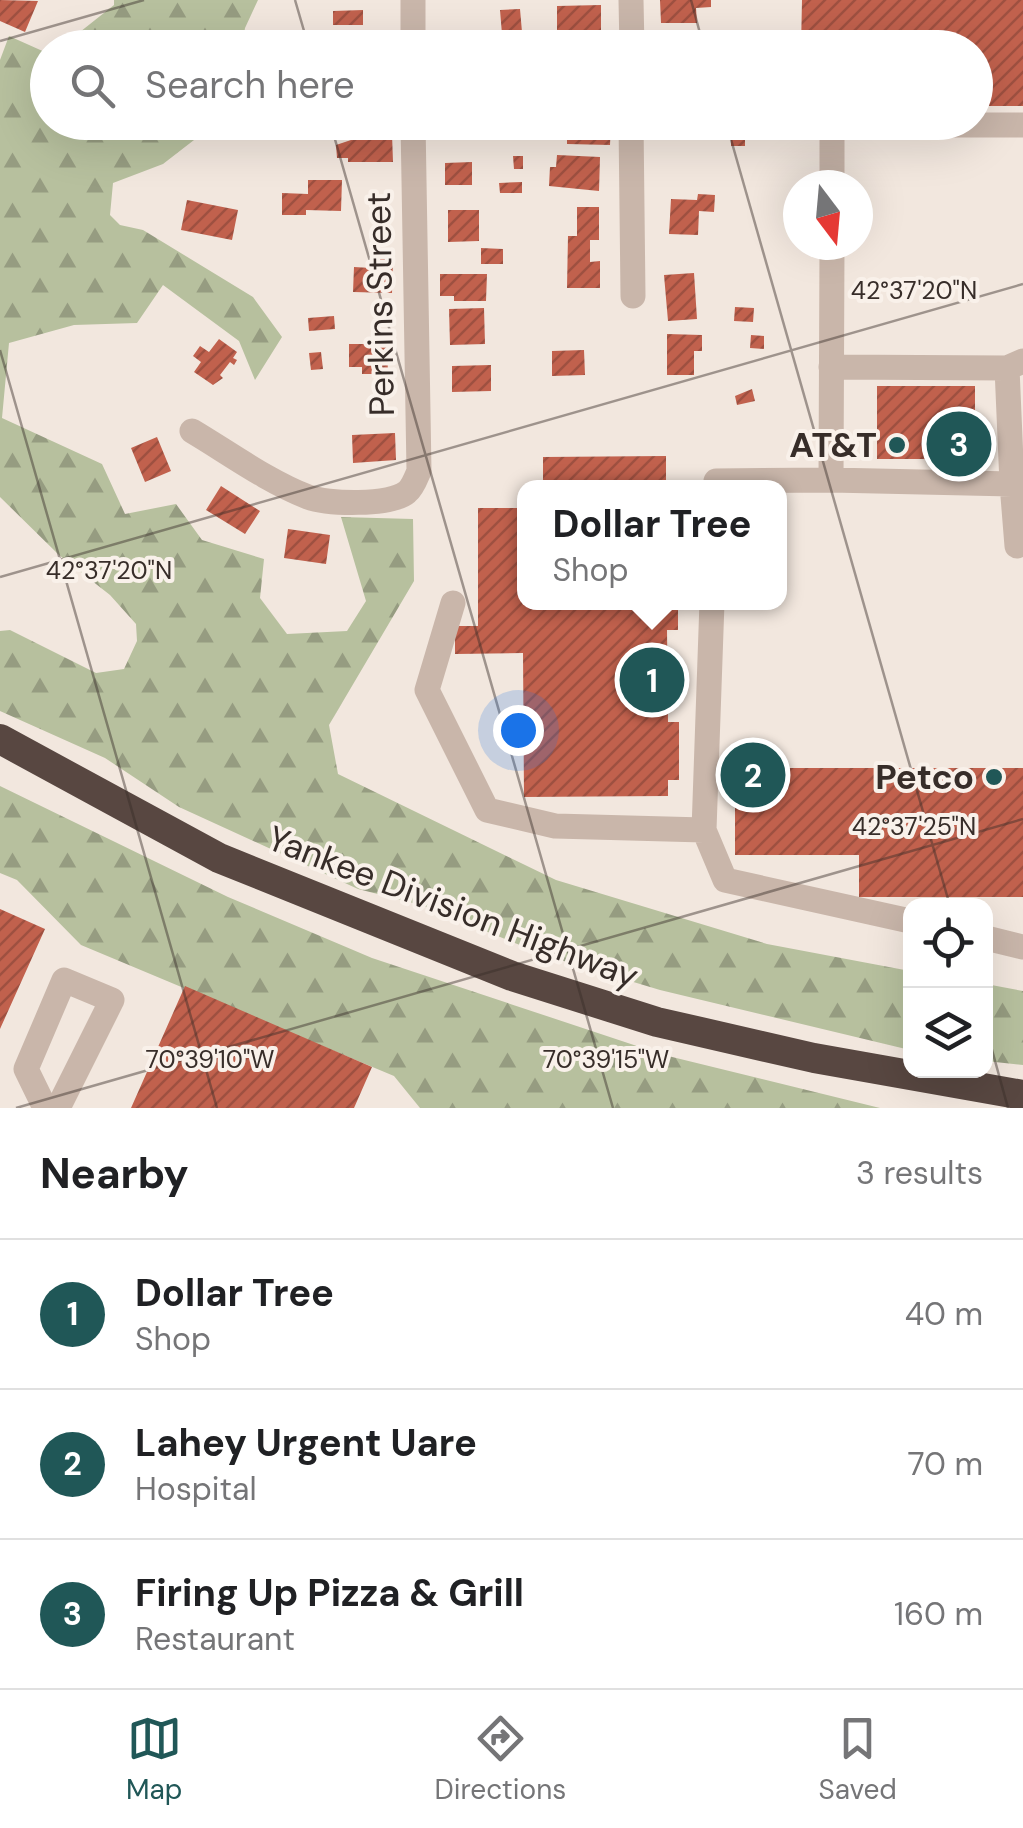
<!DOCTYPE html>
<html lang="en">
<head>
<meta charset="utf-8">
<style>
	body { margin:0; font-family:"DM Sans",sans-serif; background:#f2f2f2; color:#202124 }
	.controls { position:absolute; right:30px; bottom:30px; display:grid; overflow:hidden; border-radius:20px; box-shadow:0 10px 40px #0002 }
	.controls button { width:90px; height:90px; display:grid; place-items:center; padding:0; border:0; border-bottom:2px solid #e0e0e0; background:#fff; color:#202124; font:50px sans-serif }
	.compass { position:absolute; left:783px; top:170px; width:90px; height:90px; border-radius:50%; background:#fff; box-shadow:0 10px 40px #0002; rotate:164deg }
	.you { position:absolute; left:518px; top:730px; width:35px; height:35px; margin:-25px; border:8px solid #fff; border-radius:50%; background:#1a73e8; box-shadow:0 0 0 15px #1a73e833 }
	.badge { display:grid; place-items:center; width:65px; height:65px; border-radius:50%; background:#205757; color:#fff; font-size:32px; font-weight:700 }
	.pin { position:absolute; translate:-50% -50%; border:5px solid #fff; box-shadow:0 2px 10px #0006 }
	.popup { position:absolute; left:517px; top:480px; width:270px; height:130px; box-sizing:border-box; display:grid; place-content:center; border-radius:20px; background:#fff; filter:drop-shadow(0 2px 8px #0005); font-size:32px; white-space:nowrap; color:#757577 }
	.popup b { font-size:38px; color:#202124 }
	.popup::after { content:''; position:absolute; left:50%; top:100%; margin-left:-20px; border:20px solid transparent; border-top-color:#fff }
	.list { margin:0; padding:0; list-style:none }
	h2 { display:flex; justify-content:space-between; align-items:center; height:130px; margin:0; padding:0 40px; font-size:42px }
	h2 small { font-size:32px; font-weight:400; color:#757577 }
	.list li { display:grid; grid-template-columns:65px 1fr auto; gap:30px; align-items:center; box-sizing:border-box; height:150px; padding:0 40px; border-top:2px solid #e0e0e0 }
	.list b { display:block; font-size:38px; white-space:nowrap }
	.list p { margin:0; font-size:32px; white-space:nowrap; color:#757577 }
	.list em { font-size:32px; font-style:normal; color:#757577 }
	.icon { flex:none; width:55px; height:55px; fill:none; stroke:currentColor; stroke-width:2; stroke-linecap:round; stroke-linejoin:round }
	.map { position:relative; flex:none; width:1023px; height:1108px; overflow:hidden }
	.search { position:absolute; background:#fff; box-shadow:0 10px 40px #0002; left:30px; right:30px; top:30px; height:110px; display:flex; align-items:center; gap:25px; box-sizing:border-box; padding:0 35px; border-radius:55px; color:#757577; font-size:38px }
	.sheet { height:580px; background:#fff }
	nav { display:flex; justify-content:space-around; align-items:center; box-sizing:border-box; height:140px; border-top:2px solid #e0e0e0; background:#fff; font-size:28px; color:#757577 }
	nav a { display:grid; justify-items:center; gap:5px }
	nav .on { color:#205757 }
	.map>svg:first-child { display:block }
</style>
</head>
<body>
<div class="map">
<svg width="1023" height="1108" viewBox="0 0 1023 1108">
	<defs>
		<pattern id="forest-firs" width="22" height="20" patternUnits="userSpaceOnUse" patternTransform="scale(2.5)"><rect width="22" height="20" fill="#b7c09e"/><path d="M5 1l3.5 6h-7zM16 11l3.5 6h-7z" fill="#969c81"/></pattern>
		<pattern id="building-hatch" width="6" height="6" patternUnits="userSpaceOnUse" patternTransform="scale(2.5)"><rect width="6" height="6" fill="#c1614d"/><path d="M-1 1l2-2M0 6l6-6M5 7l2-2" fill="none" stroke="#9e5040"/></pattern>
	</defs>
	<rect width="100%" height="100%" fill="#f2e7de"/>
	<path fill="url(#forest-firs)" d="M114,0H258L245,28L242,47H61L114,5Z
		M9,36L47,53L48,122L216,123L163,164L113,183L110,215L120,225L143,230L253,297L282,337L255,380L239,341L163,285L137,323L74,325L9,343L2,418L102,464L125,514L176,504L202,540L264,559L260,598L287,634L347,631L366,601L341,517L413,519L414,581L329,725L338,774L556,880L767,944L910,971V1050L660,990L547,956L421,905L358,889L179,807L105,758L0,711V631L10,630L96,673L124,669L137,641L136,624L110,595L59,555L0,497V60Z
		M0,786L228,897L372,958L664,1055L880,1108H420L394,1076L81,945L17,880L0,873Z
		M986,984L1023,991V1065L986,1061Z"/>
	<path fill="url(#building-hatch)" d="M0,0L38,1L25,32L0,21Z
		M660,0H711V7L696,8L697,23H661Z
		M802,0H1023V106H976V48H801Z
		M601,5V37H557V6Z
		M520,9L522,32L502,34L500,10Z
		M363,10V25H333V11Z
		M362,32H393V48H362Z
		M323,122H348V128H323Z
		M573,122H611L610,145L567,144V137H573Z
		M674,122H715L714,139L674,137Z
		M379,125V134H392L393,162H348V158H337L336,145L351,140V136L356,135V126Z
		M731,126H745V146H731Z
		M557,155L600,157L599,191L549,186L550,167H556Z
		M513,156H523V169H514Z
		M472,162V185H445V163Z
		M308,180H342L341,211L306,210V215H282V193L308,194Z
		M522,182V193H500L499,183Z
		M698,194L715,195L714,212L699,211L698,235L669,234L671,199L697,200Z
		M187,200L238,210L232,240L181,230Z
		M577,207H599V240H590V262L600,261V288H567L568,236H577Z
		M448,210H479V241L448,242Z
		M481,248L503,249V264H481Z
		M371,259H393L392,293L353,292L354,267L371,268Z
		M694,273L697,319L668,321L664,275Z
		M440,274H487L486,301H454V296H440Z
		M735,307L754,308L753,322L734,321Z
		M484,308L485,344L450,345L449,309Z
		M334,316L335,329L309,331L308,318Z
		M667,334L702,335V351H694V375H667Z
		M751,335L764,336V349L750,348Z
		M219,339L237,352L233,358L237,360L234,365L230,362L220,375L223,378L213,385L194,372L201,362L193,356L200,346L209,352Z
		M349,344H387L388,374H362V367H349Z
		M584,350L585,375L552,376V351Z
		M321,352L323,369L311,370L309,353Z
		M491,365V391L452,392V366Z
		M877,386H975V459H877Z
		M752,389L755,401L737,405L735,396Z
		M395,433L396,460L353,463L352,435Z
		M157,437L171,471L145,482L131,448Z
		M666,456V488H543V457Z
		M221,486L260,511L245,534L206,510Z
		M478,508H524V602H678V630H667L668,722H679V780H668V796L524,797L523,653L455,654V626H478Z
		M288,529L330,535L326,564L284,558Z
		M735,768H1023V897H859V855H735Z
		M0,909L45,929L0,1029Z
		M185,986L372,1067L354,1108H131Z"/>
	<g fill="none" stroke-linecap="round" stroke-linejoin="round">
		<path stroke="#c9b6aa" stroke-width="25" d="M413,0V48
			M631,0L632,48
			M631,122L633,296
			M832,185V125H1023
			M831,367L1007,368
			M192,431C229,453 267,481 308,497C327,504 391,506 407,492C413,487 416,478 419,471L413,122
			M831,480L1012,484L1007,368L1023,361
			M1012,484L1017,546
			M716,488V481L831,480L832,245
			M712,602L704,830L725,880L910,921
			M453,603L427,690L487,810L555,826L704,830
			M986,938L1023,947
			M45,1108L26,1069L64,980L112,1000L58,1108"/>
		<path stroke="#584741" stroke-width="30" d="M0,739L219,858L512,976L657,1022L814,1058L1023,1095"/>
	</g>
	<path fill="none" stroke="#372d29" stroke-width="2.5" stroke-opacity="0.45" d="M295,0L309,48M691,0L704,48M0,41L144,0M330,122L613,1108M726,122L950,906M0,350L217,1108M0,577L1023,284M986,1028L1008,1108M16,1108L1023,819"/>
	<g fill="#205757" stroke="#f9f1ea" stroke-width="4">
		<circle cx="897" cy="445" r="10"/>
		<circle cx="994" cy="777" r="10"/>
	</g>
	<g text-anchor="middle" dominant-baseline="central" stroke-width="8" stroke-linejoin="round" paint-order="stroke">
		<g font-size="35" fill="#372d29" stroke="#f9f1ea">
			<text transform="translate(380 304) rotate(-91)">Perkins Street</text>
			<text transform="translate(453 907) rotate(21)">Yankee Division Highway</text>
		</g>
		<g font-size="35" font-weight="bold" fill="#372d29" stroke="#f9f1ea" text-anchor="end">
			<text x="877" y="445">AT&amp;T</text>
			<text x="974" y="777">Petco</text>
		</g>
	</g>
	<g font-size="25" text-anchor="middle" fill="#372d29" stroke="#f9f1ea" stroke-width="8" stroke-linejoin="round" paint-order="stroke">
		<text x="914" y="299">42°37'20"N</text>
		<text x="109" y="579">42°37'20"N</text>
		<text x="914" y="835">42°37'25"N</text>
		<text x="210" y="1068">70°39'10"W</text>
		<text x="606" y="1068">70°39'15"W</text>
	</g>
</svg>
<div class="controls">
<button><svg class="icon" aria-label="locate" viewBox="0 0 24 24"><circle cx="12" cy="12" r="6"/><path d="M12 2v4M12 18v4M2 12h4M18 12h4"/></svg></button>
<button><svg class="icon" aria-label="layers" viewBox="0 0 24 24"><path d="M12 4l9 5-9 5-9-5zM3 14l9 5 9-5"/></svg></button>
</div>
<svg class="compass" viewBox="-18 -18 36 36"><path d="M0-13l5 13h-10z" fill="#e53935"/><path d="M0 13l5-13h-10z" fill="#757577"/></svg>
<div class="you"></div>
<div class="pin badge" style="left:652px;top:680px">1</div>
<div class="popup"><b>Dollar Tree</b>Shop</div>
<div class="pin badge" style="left:753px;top:775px">2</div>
<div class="pin badge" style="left:959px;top:444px">3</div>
<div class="search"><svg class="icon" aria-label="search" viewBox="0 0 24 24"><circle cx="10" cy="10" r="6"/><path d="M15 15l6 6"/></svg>Search here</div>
</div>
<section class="sheet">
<h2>Nearby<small>3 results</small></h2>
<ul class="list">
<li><span class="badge">1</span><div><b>Dollar Tree</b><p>Shop</p></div><em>40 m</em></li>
<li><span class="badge">2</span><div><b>Lahey Urgent Uare</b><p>Hospital</p></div><em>70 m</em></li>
<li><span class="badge">3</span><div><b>Firing Up Pizza &amp; Grill</b><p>Restaurant</p></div><em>160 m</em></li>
</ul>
</section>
<nav>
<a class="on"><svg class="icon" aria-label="map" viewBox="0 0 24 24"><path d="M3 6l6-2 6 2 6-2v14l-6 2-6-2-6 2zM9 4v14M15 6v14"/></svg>Map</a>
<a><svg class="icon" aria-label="directions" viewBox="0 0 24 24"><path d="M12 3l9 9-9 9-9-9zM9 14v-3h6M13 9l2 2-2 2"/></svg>Directions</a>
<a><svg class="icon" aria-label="saved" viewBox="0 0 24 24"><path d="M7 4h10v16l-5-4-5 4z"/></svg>Saved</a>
</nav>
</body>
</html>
